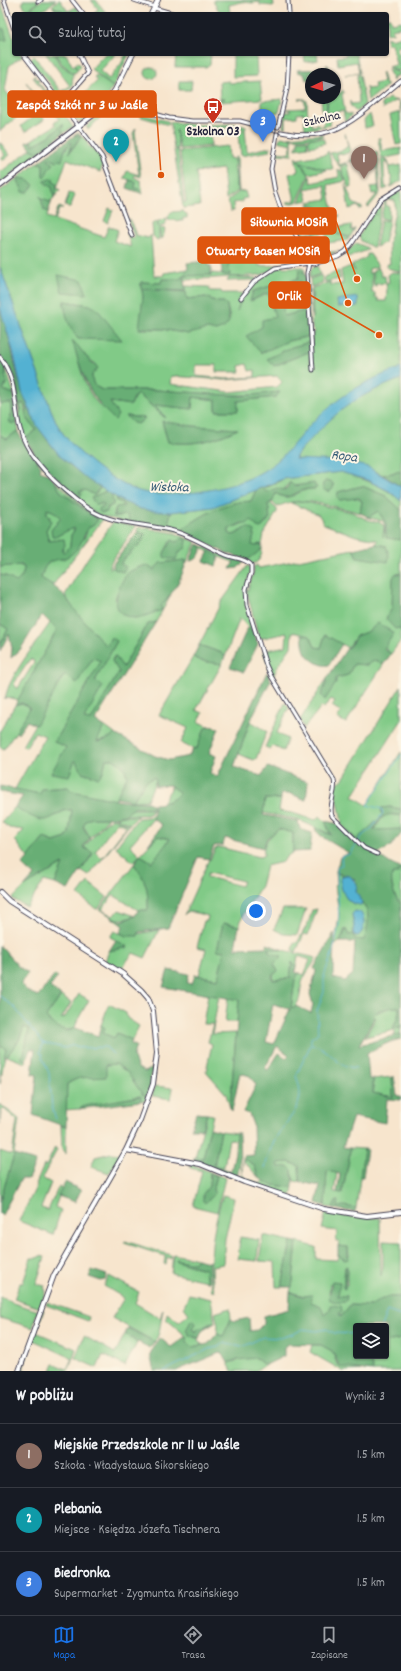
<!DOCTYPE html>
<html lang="pl">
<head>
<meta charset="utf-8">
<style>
	body { margin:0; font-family:Dekko,sans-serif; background:#20242c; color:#f1f3f6 }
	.controls { position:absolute; right:12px; bottom:12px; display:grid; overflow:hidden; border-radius:4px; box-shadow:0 1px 3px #0004 }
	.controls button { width:36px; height:36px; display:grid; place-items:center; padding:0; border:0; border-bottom:1px solid #363941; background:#171b24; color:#f1f3f6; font:20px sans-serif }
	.compass { position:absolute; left:305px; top:68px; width:36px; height:36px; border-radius:50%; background:#171b24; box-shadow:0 1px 3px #0004; rotate:266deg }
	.you { position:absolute; left:256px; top:911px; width:14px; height:14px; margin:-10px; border:3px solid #fff; border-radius:50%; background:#1a73e8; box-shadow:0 0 0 6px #1a73e833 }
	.badge { display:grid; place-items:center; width:26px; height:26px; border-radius:50%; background:#1a73e8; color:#fff; font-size:13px; font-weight:700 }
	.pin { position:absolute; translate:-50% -33px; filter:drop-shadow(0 1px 2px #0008) }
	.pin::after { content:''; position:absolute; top:21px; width:14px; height:12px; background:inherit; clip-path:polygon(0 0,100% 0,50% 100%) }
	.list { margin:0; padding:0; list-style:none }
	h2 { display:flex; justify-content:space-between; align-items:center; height:52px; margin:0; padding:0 16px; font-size:17px }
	h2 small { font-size:13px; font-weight:400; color:#9ea1a6 }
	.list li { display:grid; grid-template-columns:26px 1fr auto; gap:12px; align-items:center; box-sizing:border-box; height:64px; padding:0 16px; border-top:1px solid #363941 }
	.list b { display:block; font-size:15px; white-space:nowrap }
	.list p { margin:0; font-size:13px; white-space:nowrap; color:#9ea1a6 }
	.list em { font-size:13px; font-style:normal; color:#9ea1a6 }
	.icon { flex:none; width:22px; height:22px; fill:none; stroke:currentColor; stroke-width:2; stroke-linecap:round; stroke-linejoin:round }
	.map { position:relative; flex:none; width:401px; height:1371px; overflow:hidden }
	.search { position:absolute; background:#171b24; box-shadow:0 1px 3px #0004; left:12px; right:12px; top:12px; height:44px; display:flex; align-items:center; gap:10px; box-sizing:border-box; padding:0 14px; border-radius:4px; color:#9ea1a6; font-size:15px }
	.sheet { height:244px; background:#171b24 }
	nav { display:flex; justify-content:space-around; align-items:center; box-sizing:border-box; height:56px; border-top:1px solid #363941; background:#171b24; font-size:11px; color:#9ea1a6 }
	nav a { display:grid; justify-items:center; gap:2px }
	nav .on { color:#1a73e8 }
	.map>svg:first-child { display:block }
</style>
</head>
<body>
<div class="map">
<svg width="401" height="1371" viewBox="0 0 401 1371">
	<rect width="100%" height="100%" fill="#fcf5e5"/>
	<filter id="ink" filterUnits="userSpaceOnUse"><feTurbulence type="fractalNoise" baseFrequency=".025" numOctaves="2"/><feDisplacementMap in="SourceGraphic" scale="8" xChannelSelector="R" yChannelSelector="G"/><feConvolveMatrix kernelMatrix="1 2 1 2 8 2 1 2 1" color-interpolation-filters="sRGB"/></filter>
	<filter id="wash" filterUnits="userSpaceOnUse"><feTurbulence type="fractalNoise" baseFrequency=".012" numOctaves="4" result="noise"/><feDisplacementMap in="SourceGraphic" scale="16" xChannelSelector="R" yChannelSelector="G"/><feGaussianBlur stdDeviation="0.9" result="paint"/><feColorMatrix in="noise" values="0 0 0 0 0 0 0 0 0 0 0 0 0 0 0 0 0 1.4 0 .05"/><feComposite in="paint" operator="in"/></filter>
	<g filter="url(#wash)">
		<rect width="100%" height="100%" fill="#f7e5cd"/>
		<path fill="#81ca87" stroke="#527661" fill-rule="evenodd" d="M0,0L14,39V54H21L22,56L20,59L19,58L9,66L5,90L20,110L28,105L29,107L0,131V40H6L4,29L0,28Z
			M23,0H37L38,2L27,11L22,3L24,2Z
			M42,0H56L39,14H25Z
			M58,0H60L68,11L76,7L81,13H78L81,14H53L56,12L53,7L63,11L77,13L64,11L52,6Z
			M91,0H96L107,14H94L98,9Z
			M214,0H253L252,3L242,2L229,5L230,14H221L214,3Z
			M253,0H273L274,6L260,5V2L252,3Z
			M387,17H390L391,23L401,21V27L392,29L393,33L387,34Z
			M401,36V46L397,47L401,70L397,71L388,67L396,65L392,44H387V37L391,39Z
			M46,54H55L59,63L73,74L72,86L67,91H62L70,86Z
			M56,54H66L72,65L78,69L74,65L78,62L81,66L75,73H73L60,62Z
			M105,54H116L100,71L109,79L121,64L126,54H129L113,87L91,69Z
			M176,54H211L210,64L206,67H175Z
			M233,54H256L257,76L233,77Z
			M304,54H317L318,60L305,62Z
			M345,54H356L360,73L345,75L359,72L357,62L338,65L337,57L346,56Z
			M34,56L66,98L62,101L61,98L63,95L58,99C55,84 38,72 29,60Z
			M145 73a6 6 0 1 1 12 0a6 6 0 1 1-12 0Z
			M388,69L401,73V74L396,76L397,78L394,77L393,81Z
			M382,72L385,84L388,85L368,101L366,87L367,89L375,88L374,84L383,82L381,73Z
			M36,75L35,78L40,80L38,82L45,91L48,90V94L43,100L41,97V102L39,100L34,104L29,93L32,91L26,82L36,95L40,93L41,95L44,92L33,77Z
			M96,75L113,87L103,101L84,119L69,98L72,95L78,100L97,81L94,77Z
			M357,75H360L365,104L356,112L350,105V101L351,104L359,103Z
			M179,81H192L191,90H179Z
			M229,81V83L260,81L262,99L220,102V99H225H220L219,82Z
			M343,90L344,93L342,94L345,113L352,115L345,122L343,111L329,113L330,125L322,127L327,113L328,98H335V94L340,93Z
			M321,98H327L326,113L323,118Z
			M389,98L401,103V113L399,103L396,100L383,109L381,104Z
			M67,99L83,120L81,122L75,120L76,116L67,105L65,107L63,103Z
			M282,99L279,112L262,115V101Z
			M299,99H305L307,101L308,121L311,122L312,126L316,125V123L321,127L305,130L304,113L297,114V117L286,118V128L283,127L285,112H290V110L286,109L305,108V100Z
			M111,103H116L115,106L112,105L89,129L86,127Z
			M52,104H57L73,127L62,134L63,124L48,137L33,145V142L30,141L56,125L54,123L59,119L49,106Z
			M41,111L44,120L25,132L21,126Z
			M400,112L401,144L396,145L390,115Z
			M141,114L168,121L169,125L141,117Z
			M370,114L373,126L365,128L364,120Z
			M170,122L195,125L236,124V128H210L211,146L180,149L176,130L178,149H174Z
			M240,125L247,127L245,129L247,152L271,147L270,151L241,156L240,147L241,146L239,145L238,132H242L243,129L240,128Z
			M136,128L135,132L141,177L135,175L134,177L141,181L142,190L135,188L136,182L124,178L127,171L139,175L133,133Z
			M78,133L88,142L87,144L99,155L103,165L100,172L67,159L57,188L60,190L56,196L54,192L57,188L53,182V178L49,185L52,187L54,198L49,202L45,199L44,210L48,212L47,217L54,219L58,208L60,207L63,209H59L55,220L104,237L109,226L118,230L114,241L131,247L127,233L133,239L134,236L128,220L130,219L136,235L148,238L151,235L154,276H163L164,273L188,269L180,280L162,279L161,283L141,282V289L185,291V286L209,287L210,291H221L222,293H243L237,311L242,298L253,284L275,269L281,267H302L304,268L306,276L289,281L284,289L301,281L304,311L284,316L283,309L292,294L286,296L285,292L278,294L277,289L272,291L271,286L253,291L251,301L268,293L276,317L269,349L288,341L310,336V342L292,347L267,359L274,366L311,351L309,362H311L312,333H315L312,328L310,291L311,289L313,318L312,288L330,282L331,285L343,284L341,270L351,266L355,271L352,265L367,257V254H370L378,266L369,269V274L372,272V293H375V298H378V301H386L387,290L386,284L389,283L388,275L392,272L401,273V368C372,379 332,400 311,424C298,440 284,458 267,469C235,490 178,502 141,492C114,484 75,453 60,429C56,423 54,416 51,410L0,267V191L37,163L43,164V176L45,177C48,171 46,162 50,158L57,162L71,142L73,143L70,152L81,137L75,135ZM17,178L26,179L30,184L22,188ZM142,290L186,292L187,299L206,297L217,302H224L227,305L230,319L216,331L208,329L188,334L162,329H140L143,297ZM64,301L89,305L64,307ZM73,341C78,346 88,361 95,363L97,370L92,375L93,384L102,390H157L227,395H258L279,392L276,397L237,401L238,411H216V400L193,397L192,409L155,405L165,418L138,394L134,398L131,405L110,402L116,414C111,412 103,409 99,405C83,389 79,361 73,341ZM247,364L249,371L255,370V377L226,379L196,376V365H216V372H240L239,366ZM171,376L224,380L277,376L282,382L277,387L230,392L170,384ZM127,416L145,418L138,424ZM162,422L192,426L237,429C215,440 193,446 168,442Z
			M345,133L350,152L342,155L341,153L337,154L339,165L348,162L340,167L330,153L343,150L348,146Z
			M322,134L323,136C311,138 299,140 288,137Z
			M281,137L292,139V155L276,154L275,152L289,153L292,144L278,141Z
			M311,138H323L325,143L310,147L308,140Z
			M378,138H380L382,151L401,148V155L385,158L381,157Z
			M298,140H307L308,147L296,149V147L298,146Z
			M0,142L10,155L4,160L1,158L5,155L0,148Z
			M228,146L229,158L234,159L236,187V171L238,191L226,199L223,169L196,172L200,206L183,208L174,150H178L184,203L186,202L180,151Z
			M31,149L39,153L2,182L0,181V169L2,171Z
			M328,151L333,169C323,171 311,164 300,163L298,159L326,154Z
			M375,152H377L378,157L349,162V160L354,159V156L357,158L375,155Z
			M295,156L309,175L297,202L289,204L286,202L295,201L289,174L298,171Z
			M235,157H237L239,192L245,191L247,198L242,199V202L233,203L234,211H230L228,200L239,192Z
			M376,158H378L380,193L369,207L367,206L378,193L372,194L370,187L378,186L379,191Z
			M373,159L375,160V169L372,170L371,166L368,167V171H365L364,168H361L360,162Z
			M381,159H387L386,162L384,163L385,186L388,188L383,190Z
			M387,159L390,167L401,165V181L390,187L392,184V177L390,176Z
			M301,163L312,165L327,170L309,174Z
			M348,164L352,187L349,188L341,168Z
			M338,169L341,171L345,181L328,185L331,202L336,215L340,216L331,218L330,216V218L323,220L320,209L308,202L327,199L325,185L305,189L308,200L299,202L310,176L311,183L339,177Z
			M345,184L353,203L363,208L359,209L358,206L349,209Z
			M400,191L401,195V272L387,268V264H390L389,243L394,215H395V200H386V206H389V220L381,218L385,199Z
			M69,193L75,195L70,208L65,206Z
			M382,201L374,247H372L361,241L359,236L373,213L377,215L374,212Z
			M308,204L319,210L322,217C318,226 315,232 306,236L305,233L314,232Z
			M109,208L113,210L108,223L104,221Z
			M183,211L187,215V218H183V221L169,220L168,217L171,212Z
			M167,218L165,226H161L160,228L165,229L163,238L161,239L159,228V239L157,240L153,236L152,224L157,221L158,227V221Z
			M381,220L389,221L384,243L376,247Z
			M302,223L303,229L299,230H303L304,238L312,235L317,230L334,233L349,238L348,240L328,243L326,232L311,235L313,246L304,247L296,224Z
			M351,225L352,231L355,228L350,237L324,230Z
			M356,243L366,247L368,250L348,257L346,253Z
			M339,251L314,261L310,259L308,255Z
			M257,253L259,266L283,265L261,275L185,280V276L211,275V273L230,275L228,259L231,256Z
			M317,265L320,274L309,278L311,269Z
			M378,267L382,276H385L386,283L376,284V286H374L373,271Z
			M339,271L340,279L325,282L324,277Z
			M321,275L323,282L311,287L310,279Z
			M230,277L257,278L254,282L252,280L227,281Z
			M0,355C6,363 13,369 16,379C18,389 16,401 21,410L20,404H24L26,417L36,430L26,439L30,443L39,462L22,433L14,382L9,369Z
			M6,368L14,394L3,390L5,385Z
			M401,379V471L383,475C354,460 329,461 296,460V456C312,435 342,402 367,393C378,388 390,383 401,379Z
			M10,402L12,406L10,416L15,424L17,422L19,432L17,431L7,439L0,435V404Z
			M40,463C49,466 69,488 73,496Z
			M341,472C363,479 383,485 401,501V510L386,496L362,486L338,492L340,500L354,497L362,501L360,513C352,510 344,509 336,507C314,502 298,497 277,507L272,502L271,504L277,509V512L264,534L262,545L259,544L256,546L252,545V540L241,530L236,534L232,535L229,533V529L252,520L261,528C271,520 270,515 268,504L276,493C290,505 299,487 315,489L304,485L294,486L290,482L283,490L266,492L264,490L265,488L277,483L283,479Z
			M54,480L79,503L103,519L53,585L41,579L44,567L54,559H64L85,537L88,528L94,525L97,518L60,491Z
			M101,487L106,491L96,497L91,498L99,505L103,503L104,504L98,511L105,513L110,506L113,505L112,494L123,504V507L115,509L114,517L127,515L130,523L100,516L75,498L80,497L82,495L79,492L85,490L96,494Z
			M256,490L251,501C247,502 243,501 239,502C219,505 200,517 184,528L183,532L167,529L171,512L213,507Z
			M301,501L352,512L368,520L379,522L384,526L383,537L385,527L383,521L366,517H369L378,511L386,523L385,533L401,540V574L399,573L393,578L392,608L386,619L401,630V640L391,654L369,631L356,636L348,648L325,635L321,648L315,647L310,636L292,632L291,647L278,666L273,677L263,651L286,646L287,633L259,639L247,592L254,571L253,567L257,565L259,568L353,549L357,557L387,546L375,544L377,543V540L356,536L324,524L319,515L291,503Z
			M47,509L53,511L61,518L54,527L57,536L69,529H75L71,535L70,546L64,552L62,551L63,548L60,539L49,541L46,530L49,525L50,517L47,514Z
			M113,522L136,526L110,564V569L113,567L123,572V566L121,563L122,561L142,542L140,532H137L139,527L175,533L196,542L182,573L185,560L167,562L154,570C137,555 118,586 115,600L122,613L134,618L162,610L161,606L171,595L156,622L148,624L123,667L114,656L112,660L119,672L91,721L84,719L95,681L117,641L106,646L74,610L65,595L87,559ZM171,540L183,548L175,559L164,553Z
			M198,544L227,557L235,559L233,562C222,558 206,553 198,544Z
			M262,549C262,555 260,562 253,564L246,560Z
			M18,565L24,567C24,574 21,579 16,583L6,576L0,575V567Z
			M248,565L251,570C241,597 247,610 255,636L240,618L225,657L222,653L199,645L222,601Z
			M50,623L57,630L18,700L6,697L5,699C9,675 36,644 50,623ZM30,659L33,660L34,663L18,688H17L14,684Z
			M0,624L8,629L0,645Z
			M193,657L201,661L222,664L196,710L203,713L198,722L209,726L205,728L197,748L193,749L181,743L188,728L159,715Z
			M93,658L102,661L54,742L66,746L75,759L103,772L106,759H114L124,767L127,776L115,800L71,791L68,787L42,789L40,794L15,789L45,736L35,732L26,747L22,746L64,675Z
			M376,660L383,665L346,723L337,718L341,712L332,706L335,701L331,699L324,708L321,707L304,728L300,720L326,680V684L321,695L336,678L348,675L354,664L367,665Z
			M401,686V721L353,796L367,805L401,752V809L390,807L382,808V816L357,840L340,823L342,822L337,797L333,796L336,784L343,779Z
			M22,703L31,708L16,732L4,749L0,747V731L15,705Z
			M285,703L289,707L277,733L288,739L283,751L273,746L270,749L265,747Z
			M250,721L267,731L256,759L253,760L239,754Z
			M104,726L115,734L106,740L96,742Z
			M154,777L156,780L147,800L133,801L145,782Z
			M170,785L179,793L176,798L161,804L171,789Z
			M265,799H281L279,811L292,813L315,820L320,816L325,821L330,834L296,819L263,813Z
			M15,807C31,815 39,824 57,815C62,812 66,809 72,810L69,833L66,838L54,842L44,838L28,858L15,840L24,830L9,828L2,822Z
			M132,809H153L151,813L147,815H125Z
			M153,814V819L130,845L140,855L158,836L170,839L152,862L140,855L133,862L116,847L138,818L149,817Z
			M388,814L401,816V829L373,831L383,817Z
			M123,816H138L130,824L115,818Z
			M92,818H108L90,838C87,828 76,824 92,818Z
			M113,818L129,825L89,876L81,871L93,854L84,847L106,822ZM117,822L127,826L102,858L95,852Z
			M279,829L293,833V852L286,857L283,862L266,866L261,886L244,913L239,926L224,923L217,950L224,951L218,979L195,975H199L206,949L197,947L204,921H207L208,916L188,911L184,915L209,859L210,860L215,849L219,847L260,857L264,855C262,842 270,836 279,829ZM208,873L243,881L241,886L207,877Z
			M63,864L55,884L44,881L27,907L12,899L24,887Z
			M134,864C147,882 148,888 148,910H138L113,895L102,910L113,916L119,910L135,916C118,922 114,919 100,909Z
			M397,870L401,871V904C394,898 392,886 391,877Z
			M336,871L338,874L345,875L341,877L340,880L346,898L353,904L362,903C372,912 368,930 364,941L355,940L354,935L358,936L362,932L364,919L355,911L352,916L354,923L353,934L349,935L345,929L340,942L335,944L339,914L335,885L337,884Z
			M88,882L107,897L98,909H96L78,895Z
			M283,909H306L297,935L283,934L274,929Z
			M317,909L308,935L304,934L296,952L292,950L294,942L297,943L309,921L312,910Z
			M159,930L145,958L133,953L121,969L105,961L109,951L128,947L110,937L114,931L127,936Z
			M268,949L284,950L316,958C313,966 307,971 304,978C298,989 304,1002 291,1009L295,979L299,973L304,975L310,960L298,956L296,967L292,963L290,978L273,980L274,964Z
			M79,994L89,1000L77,1021L75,1028C64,1033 53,1027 46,1017L61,996L71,1003L61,1019L65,1017Z
			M208,994L219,996L212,1034L236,1033L230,1108L226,1094L206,1071L212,1044L208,1042L213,1024H203Z
			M228,998L239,999L237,1022H225Z
			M109,1004L126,1013L127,1018L139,1026L132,1040L117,1033L114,1038L103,1033L101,1025Z
			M391,1007H399L398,1017L393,1028L401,1027L400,1034L395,1036V1030L365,1037L376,1018L373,1016L375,1013Z
			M24,1027L29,1029L24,1054L20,1058L26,1060L25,1063L7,1056L19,1040Z
			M0,1046L6,1049L0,1084Z
			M116,1064L127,1072L143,1095L147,1097L146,1100L141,1101L140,1096L79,1109L65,1110L67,1084L82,1076L95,1078L106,1065Z
			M392,1077L393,1097L373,1093V1079Z
			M155,1086L173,1088L171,1099L152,1096Z
			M0,1104L19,1119L14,1155L0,1201V1151L12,1155L17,1120L4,1109L1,1111L0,1124Z
			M207,1114L213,1115L203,1158L195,1157Z
			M61,1126L66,1127V1154L62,1150Z
			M221,1131L236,1133V1140L229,1139L224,1167L214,1166Z
			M55,1147L57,1150L42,1178L51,1183L41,1208L48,1210L59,1186L62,1188L55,1207L61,1210L53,1235L19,1221L37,1185L36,1184L44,1165L46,1166Z
			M350,1148L364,1149L356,1208C344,1206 335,1209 325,1207L327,1171L337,1173L334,1192L342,1193L349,1160Z
			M111,1153L122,1154L109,1173L91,1167L95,1157Z
			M243,1158L254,1165L259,1178L243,1160L242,1174L245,1178L261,1184L263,1180L271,1185L293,1187L291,1196L241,1179Z
			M289,1162L299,1166L300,1182L294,1181L292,1170L279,1167L278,1163Z
			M191,1164L225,1178L217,1212L193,1206L202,1171L190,1168ZM210,1173L217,1176L213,1190L203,1201L209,1186Z
			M223,1195L234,1198L225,1239L223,1264L212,1266L213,1285L215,1291L212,1292C208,1261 213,1224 223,1195Z
			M326,1212L350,1217L380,1218L381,1276L383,1266V1241L401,1242V1297C388,1296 381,1298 372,1306L350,1305L341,1317L339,1313L330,1310L324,1315L311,1302L312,1298L290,1292L293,1281L297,1242L316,1247V1259L337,1260L338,1255L345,1260L349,1256L348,1247L338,1246L339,1242L336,1241L337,1231L322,1229ZM345,1267H347V1285L343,1288ZM330,1284L339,1297L347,1296L336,1302L329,1294Z
			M263,1235L291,1241L282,1287H276L275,1262L259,1261Z
			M240,1237L259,1240L257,1261L238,1259Z
			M125,1241L171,1255V1259L167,1257L166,1265L164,1264L165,1256L124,1243Z
			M173,1254L197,1259L194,1263L176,1260L188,1265L205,1269L206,1281L171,1273Z
			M40,1256L45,1257L36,1284L45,1286L44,1289L46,1290L40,1308L14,1299L20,1283H23L31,1258H37Z
			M109,1276L139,1292L135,1303L160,1318L163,1309L159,1333L155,1342L112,1318L124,1298L104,1286Z
			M189,1294L211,1299L215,1323L212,1322L195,1332L192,1328L194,1320L191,1321L187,1330L195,1338H199L198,1341L203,1345L192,1347L188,1344L185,1335L166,1319L167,1313L179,1322L189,1314L184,1307Z
			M0,1297L11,1301L13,1303L39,1311L36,1315L33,1328L0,1318Z
			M47,1302L89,1317L88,1321L46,1305Z
			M230,1308L231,1319C228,1324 227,1332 223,1336L217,1334L218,1326L215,1313Z
			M43,1309L44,1310L36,1332L76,1349L68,1371H51L54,1364L67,1369L72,1358L33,1340L23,1369L27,1371H21Z
			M125,1334L129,1336L137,1343L125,1366L103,1355L97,1368L75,1358L84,1336L115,1353Z
			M401,1339V1371H373L369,1356H386V1342Z
			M312,1345H321L332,1351L337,1364L361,1370L343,1371L339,1369L310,1352Z
			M251,1357L257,1358L262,1364H268L255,1371H232L228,1363Z"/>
		<path fill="#68ae74" stroke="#456858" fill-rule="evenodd" d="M0,28L4,29L7,40H0Z
			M327,64L333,74H309L311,79L306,80L304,74L298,72L297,70L327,69Z
			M63,124L62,134L39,153L31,149L26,142L30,141L33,145L48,137Z
			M75,135L81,136L69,153L72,143L71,142L65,149L62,161L59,160L57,162L49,158L48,160L54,164L48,170L45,177L43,176V164L37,163Z
			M17,178L26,179L34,185L28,192H23Z
			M53,178V182L56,183L57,188L54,198L52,187L47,185L44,181Z
			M129,180L136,182L135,188L142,190L143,194L127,188Z
			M40,196L43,200L45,199L49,202L52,201L48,212L44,210Z
			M228,257L230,275H222L221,259Z
			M208,261V266H211V275L184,276L185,291L141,289V282L161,283L162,279H180L188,269L187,263Z
			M299,269L303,271L306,276L310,336L288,341L261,353L246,336L262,327V320L275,317L268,293L250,301L253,291L271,286L273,294H277L278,298L293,294L295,306L283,309L284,316L303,311L301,281L279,290L283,284L298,279Z
			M58,275L82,280L87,294L62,292Z
			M142,289L186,292L187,299L206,297L217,302H224L227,305L229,322L224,328L216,331L208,329L188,334L162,329L144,328L139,329L143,297Z
			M64,301L90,305L97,309L122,340L78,339C69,327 65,315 64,301Z
			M0,308C11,336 13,366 23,394C37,434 64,466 101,487L94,495L85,490L79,492L82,494L80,497L73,496C67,482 50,473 40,463C34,457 33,445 25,439L36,430L26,417V408L23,403L20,404V413L16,379L11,369L0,355Z
			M72,340C77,344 87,358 90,361C94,364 95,364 98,368L92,375C92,384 94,386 102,390H157L242,396L280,392L276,397L238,401V411H216V400L193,397L192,409L155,405L166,418L138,394L134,397L131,405L110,402L118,415L115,420C87,395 83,375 72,340Z
			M310,342L311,351L274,366L267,359L292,347Z
			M0,359L6,368L5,376L7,382L3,390L14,394L17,422L13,424L9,422L12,410L11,403L0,404Z
			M126,416L145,418L138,424L133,423Z
			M162,421L192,426L238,429C215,440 194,446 168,442Z
			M17,431L41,467L40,471L48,474L54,480L60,491L98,520L94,525L88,528C83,537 81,546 73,553C58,566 48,551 41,578C60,589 63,594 75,610C84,622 96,634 106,646L111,637L117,641L95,681L103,686L84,719L91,720L119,672L112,661L115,656L123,667L148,624L156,622L95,721L104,726L97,742L106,740L115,734L155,756L169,760L189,756L193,749L197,748L205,728L209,726L219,728L209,753L216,756L210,773L217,777L267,672L271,680L250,721L234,767L261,776L268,767L308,782L306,800L291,794H281V799H265L263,815L298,821L300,829L312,833L310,851L293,852V833L279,829L267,838L263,848L225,838L223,845L214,846L209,859L198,857L168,928L139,932L138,936H127L120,933L123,926L111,917L122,921L135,916L138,910H148C148,888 147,882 134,864L140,855L152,862L170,839L158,836L148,845L162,825L153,819L154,804C163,804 174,801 179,793L170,785L155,786L156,780L154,777L145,782L133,801L116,798L127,776L124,767L113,759H106L103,772L98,778L89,774H83L75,760L69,776L51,773L66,747L54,742L101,661L93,658L77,683L64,675L36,725L27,721L18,734L16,732L30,708L22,703L15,705L57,630L42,615L20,650L11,658L12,648L9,634L0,651V645L8,629L0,624V575L6,576L16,582C21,579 24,574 24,567L21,565L0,567V435L7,439ZM47,509L53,511L61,518L51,530L52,536H57L73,528L75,529L71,535L70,546L64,552L62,551L65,545L64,539L49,541L46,530L51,521L47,514Z
			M401,471V487L383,475Z
			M280,480L277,483L265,488L264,490L266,492L277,488L284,490L287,488L290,482L294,486L314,483L317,488C313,490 308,488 304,490C293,493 288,502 276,493L272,502L268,504L270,518L261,528L257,527L251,520L247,524L242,523L229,529V533L232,535L236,534L247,527L255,531L252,545L256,546L259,544L262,545V549L248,560L226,553L183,532L184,528C200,517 219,505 239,502C243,501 247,502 251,501L256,490Z
			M322.5 486a5.5 5.5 0 1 1 11 0a5.5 5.5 0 1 1-11 0Z
			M362,486L386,496L401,510V540L386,538V523L378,511L369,517L360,513L362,501L359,498L340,500L337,498L338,492Z
			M106,491L112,494L113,505L108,507L107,512L101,513L98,509L104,506L103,503L96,505L91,498Z
			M117,498L141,509L171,512L167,529L130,523L127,515L114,517L116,507L124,506L122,503L116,501Z
			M137,532L145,534L142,542L122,561L121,564L126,567L123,572L114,569L113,564Z
			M182,538L187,540L186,548L180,551L176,559H169L164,557V553L172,540L177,542Z
			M198,544L202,548C199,556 198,560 190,561L195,548Z
			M375,544L386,546L389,555L388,562L357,557L353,549Z
			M209,551L219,556L216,566L204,561Z
			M235,559L244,562L238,568L230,569Z
			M186,560C183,578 173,593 161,606L162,610C156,612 141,618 135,618C106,616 116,586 129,572C133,569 141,567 146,565L154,570L160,563Z
			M395,574H401V631L399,628L395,629L386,619L392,608L393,578Z
			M378,623L394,633L384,649L391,654L383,665L376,660L367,665L354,664L348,675L336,678V683L325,700L321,695L326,684V680L347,648H349L356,636L369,631Z
			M248,627L255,636L258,644L244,672L230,667Z
			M302,634L310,636L315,647L321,648L325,635L342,644L329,665C323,666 323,665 317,663C303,655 304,650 302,634Z
			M199,645L222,653L225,657L222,664L201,661L193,657Z
			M0,786L40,794L42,789L68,787L72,791L121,801L148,802L152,804L153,808H134L125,815L108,818H92L86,820L83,827L90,838L83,847L93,853L68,890L55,884L63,864L24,887L34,876L22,865L44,838L54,842L66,838L69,833L72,810C62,808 54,819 45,820C35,821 23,811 15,807L23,796L0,792Z
			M390,807L401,809V816C384,812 382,817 373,830L401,829V834L390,847L377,854C386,860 390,865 401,868V871L397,870L398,874H393C389,882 394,898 401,904V1027L393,1028L398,1017L399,1007C391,1007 378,1009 373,1016L375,1017L359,1045L401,1034V1039C391,1041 375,1048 367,1054L369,1079H373V1093L393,1097L392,1077L394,1076L397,1096H401V1100L387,1099L385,1123L353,1117L343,1147L350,1148L349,1160L342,1193L337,1192L340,1174L327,1171L325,1206L316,1203L320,1186L300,1182L299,1166L289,1162L278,1163L279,1167L288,1166L292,1170L293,1187L271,1185L259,1178L254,1165L243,1158V1156L254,1155L253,1125L249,1114L243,1112L256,1085L250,1076L240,1073L232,1111L230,1108L239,1000L163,987L168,970L189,974L187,983L192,984L195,975L218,979L224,951L217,950L223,923L239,926L235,948L266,947L267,944L284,950L268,949L270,953L282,956L274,964L278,971L272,976L273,980L290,978L292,962L296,967L295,972L299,973L295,979L291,1008L296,1006L311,1013L313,1004L310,994L316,971L314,968L334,933L333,978L345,981L353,974L355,942H340L346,929L349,935L353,934L355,939L364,940C367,930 371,917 365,907C362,902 357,897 356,891C355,886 358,884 355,880C349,874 341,877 336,871L340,857L349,853L322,837L315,830L316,828L331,835L325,821L339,824L356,840L382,816L381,808ZM273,1004L290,1009L274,1044L266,1042ZM277,1046L289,1055L286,1058L279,1053L268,1070L265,1068Z
			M116,940L128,947L109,951Z
			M0,946L19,967L28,973L21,983C25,990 30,993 38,996L55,975L58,977L50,987L61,996L46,1017L50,1022L59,1028L68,1031L75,1028L98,1036L101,1025L105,1028L103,1033L114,1038L117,1033L132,1040L131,1044L136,1046L133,1056L138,1068L145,1072L153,1068L150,1082L152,1083L147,1097L143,1095L127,1072L116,1064L106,1065V1077C91,1079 81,1074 67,1084L66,1127L33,1115L37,1075L32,1074L35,1049H30L26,1060L20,1058L24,1054L29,1029L24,1027L19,1040L7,1056H4L6,1049L0,1046Z
			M141,1096V1101L79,1109L84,1106Z
			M196,1113L207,1114L202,1129H191Z
			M210,1128L221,1131L214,1165L231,1171L235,1152L236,1133H239L240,1164L237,1176H233L193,1160L195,1157L203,1158Z
			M364,1149H367L363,1177H360Z
			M14,1155L36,1161L28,1179H21L2,1215L0,1214V1201Z
			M210,1173L217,1176L213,1190L215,1194L205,1203L203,1201V1194L209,1186Z
			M65,1182L81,1190L75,1202L58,1196Z
			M336,1201H338L337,1207L344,1206L356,1208L355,1212L333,1209Z
			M291,1241L297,1242L293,1281L292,1287H282Z
			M338,1246L348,1247V1259L345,1260L338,1255Z
			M176,1259L194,1263L197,1259L209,1262V1282L206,1281L205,1269L176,1261Z
			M347,1266L345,1289L343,1288L345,1267Z
			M92,1270L107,1275L105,1280L101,1281L89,1277Z
			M332,1281L340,1282L338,1296H347L346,1301C342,1304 333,1302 329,1299Z
			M290,1292L302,1296L312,1295L311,1302L321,1306L324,1315L330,1310V1305L341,1306L342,1311L339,1313L341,1317L350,1305L371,1306C381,1298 388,1296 401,1297V1339L386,1342V1326H356V1356H369L373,1371L340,1367L332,1351L321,1345L288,1344L284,1347V1356L268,1364H262L257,1358L236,1360L228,1363L222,1352L176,1371H154C148,1347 149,1358 160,1338L171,1347L186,1336L188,1344L192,1347L208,1344L217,1334L223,1336L231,1319L234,1321L249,1318L250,1331L257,1330L264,1323V1316L289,1309Z
			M194,1320L196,1324L192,1329L195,1332C199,1326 208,1328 212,1322L215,1323L202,1331L199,1338L190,1336L186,1330L191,1321Z
			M128,1328L155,1342L150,1348L138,1342L137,1343L129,1336L125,1334Z"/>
		<path fill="#53b1d2" stroke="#3a6a86" d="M0,267L51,410C54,416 56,423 60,429C73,451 118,487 143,492C165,497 187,494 209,490C231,486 250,480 268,468C285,457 298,438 312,423C337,397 367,379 401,368V379C360,395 343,405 313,437C307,444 298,450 295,459L342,461L368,467L401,487V501L389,491L367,480L341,472L283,479L213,507L171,512L154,511L141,509L124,502L88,480L60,456L37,426L22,392L13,351L0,308Z
			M358,297V306L338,307L337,300Z
			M345,875L350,876L357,884L356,892L362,902L361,905C346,904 342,893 340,880L341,877Z
			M355,911L360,912C366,917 365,932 358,936L354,935L353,932L354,925L352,914Z"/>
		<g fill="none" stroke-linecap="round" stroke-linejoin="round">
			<path stroke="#53b1d2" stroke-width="1" d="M0,996L14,1007L43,1043L65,1048L73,1045L82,1048L106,1047L113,1054
				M43,1043L40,1053L43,1054L42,1057L49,1073L52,1107L56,1119
				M311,1044C335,1050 332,1066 356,1068
				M265,1168C267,1159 270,1150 274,1141C287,1117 309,1107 296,1076L311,1044V1038L318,1033L317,1011L324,992V976L333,951L339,924L337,868L342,865L341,857L350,854L362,836L372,828L383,813L382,809L367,805L401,755
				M381,1326L387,1311L401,1316
				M164,1371L209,1349L218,1347L223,1343L242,1347L263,1337L280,1338L293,1334L303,1329L316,1331L327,1329L334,1333L356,1334"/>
		</g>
	</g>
	<g filter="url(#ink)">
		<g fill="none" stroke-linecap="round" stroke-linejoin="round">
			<g stroke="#423f51" stroke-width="5">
				<path id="minor" d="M4,0L14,29
					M72,0L83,14
					M134,0L155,7
					M288,0L289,14
					M38,2L41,0
					M154,8L175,14
					M23,54L102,157L132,236
					M111,97L137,109L169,118L192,121H240L274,130
					M61,104L88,73L79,54
					M278,127L287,89L289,54
					M281,132C339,145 360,113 401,81
					M277,134L271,169L275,192L281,209L295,233L309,263
					M309,263L307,273L313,370
					M241,298L254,282L275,268L309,263L314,264L338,256L346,251L353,242L380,200L401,187
					M0,357C18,382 13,402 20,429C27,457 54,482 75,499C111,529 137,520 177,532C193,537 208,547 224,554C233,559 244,557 251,565V573L246,589L247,605L266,665L271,676L334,780C337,792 328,804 332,816L364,848L377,854"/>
			</g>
			<g stroke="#423f51" stroke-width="6">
				<path id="tertiary" d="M151,14L158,0
					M0,186L101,109L115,90L133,54
					M0,892L9,901L123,974L141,990L148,998L153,1011L157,1053L153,1084L140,1120L126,1150L54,1275L19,1371
					M126,1150L200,1164L244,1182L324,1209L367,1216L401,1212"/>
			</g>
			<use href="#minor" stroke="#fff" stroke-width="3"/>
			<use href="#tertiary" stroke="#fff" stroke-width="4"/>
		</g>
	</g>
	<defs>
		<g id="bus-pin" transform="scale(1)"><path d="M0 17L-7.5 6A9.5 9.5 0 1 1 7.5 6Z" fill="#c8321e" stroke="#fcf5e5"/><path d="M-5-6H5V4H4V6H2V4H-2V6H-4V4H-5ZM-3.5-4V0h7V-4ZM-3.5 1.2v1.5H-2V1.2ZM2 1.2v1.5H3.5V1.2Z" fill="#fff"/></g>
	</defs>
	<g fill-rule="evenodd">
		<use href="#bus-pin" x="213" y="107"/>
	</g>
	<g text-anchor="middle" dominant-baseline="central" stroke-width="4" stroke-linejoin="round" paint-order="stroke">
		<g font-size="13" fill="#22223b" stroke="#fcf5e5">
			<text transform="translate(322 120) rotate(-13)">Szkolna</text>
		</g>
		<g font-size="13" font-weight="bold" fill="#22223b" stroke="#fcf5e5">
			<text x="213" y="132">Szkolna 03</text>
		</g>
		<g font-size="14" font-style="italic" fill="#365b77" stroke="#fcf5e5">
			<text transform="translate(344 457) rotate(8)">Ropa</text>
			<text transform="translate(169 488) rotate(1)">Wisłoka</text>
		</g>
	</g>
	<path fill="none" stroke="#de560e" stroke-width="1.5" d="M161 175L156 104M357 279L336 221M348 303L329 250M379 335L310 295"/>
	<g fill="#de560e" stroke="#fcf5e5" stroke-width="1.5">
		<circle cx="161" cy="175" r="4"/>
		<circle cx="357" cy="279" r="4"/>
		<circle cx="348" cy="303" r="4"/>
		<circle cx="379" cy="335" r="4"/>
	</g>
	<g fill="#de560e" stroke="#de560e" stroke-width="1.5">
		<rect x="8" y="91" width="148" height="26" rx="4"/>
		<rect x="242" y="208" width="94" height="26" rx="4"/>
		<rect x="198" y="237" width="131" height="26" rx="4"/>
		<rect x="269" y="282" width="41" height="26" rx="4"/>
	</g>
	<g font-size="14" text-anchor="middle" font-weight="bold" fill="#fff">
		<text x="82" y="109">Zespół Szkół nr 3 w Jaśle</text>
		<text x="289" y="226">Siłownia MOSiR</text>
		<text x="263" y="255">Otwarty Basen MOSiR</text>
		<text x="289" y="300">Orlik</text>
	</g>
</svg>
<div class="controls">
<button><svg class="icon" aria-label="layers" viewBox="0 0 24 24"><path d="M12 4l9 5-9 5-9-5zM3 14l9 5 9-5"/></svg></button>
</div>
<svg class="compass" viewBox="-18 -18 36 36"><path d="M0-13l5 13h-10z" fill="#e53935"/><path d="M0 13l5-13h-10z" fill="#9ea1a6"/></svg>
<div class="you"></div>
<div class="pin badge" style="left:364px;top:179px;background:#8d6e63">1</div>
<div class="pin badge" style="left:116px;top:162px;background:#0f9aa8">2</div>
<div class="pin badge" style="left:263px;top:142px;background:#3f7fe0">3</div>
<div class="search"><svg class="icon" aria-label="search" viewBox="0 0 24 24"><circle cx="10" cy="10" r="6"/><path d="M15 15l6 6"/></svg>Szukaj tutaj</div>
</div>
<section class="sheet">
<h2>W pobliżu<small>Wyniki: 3</small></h2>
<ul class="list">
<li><span class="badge" style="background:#8d6e63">1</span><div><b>Miejskie Przedszkole nr 11 w Jaśle</b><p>Szkoła · Władysława Sikorskiego</p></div><em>1.5 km</em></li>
<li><span class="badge" style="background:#0f9aa8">2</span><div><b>Plebania</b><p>Miejsce · Księdza Józefa Tischnera</p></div><em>1.5 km</em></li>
<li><span class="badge" style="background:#3f7fe0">3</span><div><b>Biedronka</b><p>Supermarket · Zygmunta Krasińskiego</p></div><em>1.5 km</em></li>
</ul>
</section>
<nav>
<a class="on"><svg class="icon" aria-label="map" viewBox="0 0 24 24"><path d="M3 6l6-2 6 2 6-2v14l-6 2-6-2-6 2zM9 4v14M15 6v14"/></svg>Mapa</a>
<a><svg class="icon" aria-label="directions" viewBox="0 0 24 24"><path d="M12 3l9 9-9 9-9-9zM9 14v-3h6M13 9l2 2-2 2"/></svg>Trasa</a>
<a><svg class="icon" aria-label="saved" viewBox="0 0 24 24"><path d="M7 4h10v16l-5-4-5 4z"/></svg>Zapisane</a>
</nav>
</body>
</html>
